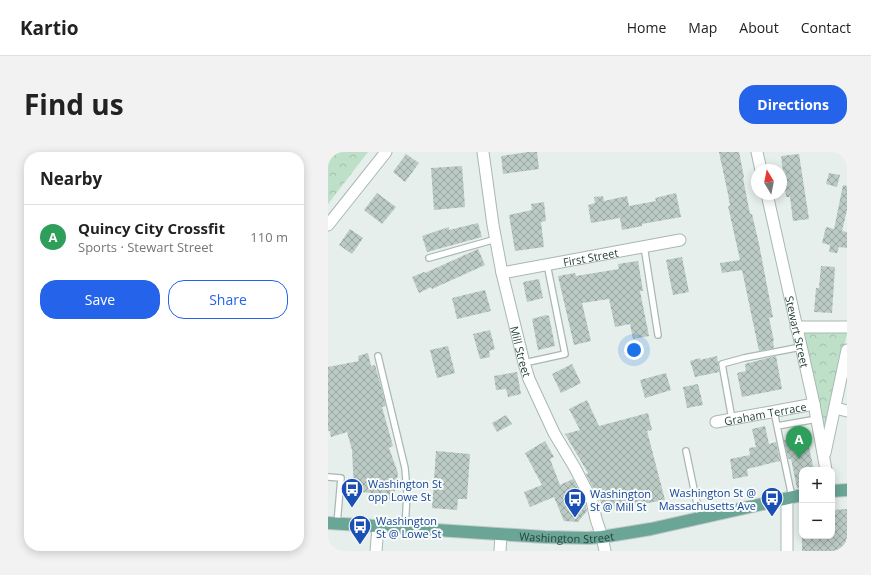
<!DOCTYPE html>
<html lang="en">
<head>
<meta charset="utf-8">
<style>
	body { margin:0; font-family:"Open Sans",sans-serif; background:#f2f2f2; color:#222 }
	.controls { position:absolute; right:12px; bottom:12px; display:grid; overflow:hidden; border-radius:8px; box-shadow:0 2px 10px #0003 }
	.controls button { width:36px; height:36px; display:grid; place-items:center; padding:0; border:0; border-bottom:1px solid #e0e0e0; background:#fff; color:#222; font:20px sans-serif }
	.compass { position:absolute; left:423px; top:12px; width:36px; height:36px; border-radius:50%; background:#fff; box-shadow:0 2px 10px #0003; rotate:350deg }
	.you { position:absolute; left:306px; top:198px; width:14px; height:14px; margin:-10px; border:3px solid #fff; border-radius:50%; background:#1a73e8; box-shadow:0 0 0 6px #1a73e833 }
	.badge { display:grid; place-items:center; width:26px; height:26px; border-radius:50%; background:#2563eb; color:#fff; font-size:13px; font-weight:700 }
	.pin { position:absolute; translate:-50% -33px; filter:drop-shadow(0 1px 2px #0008) }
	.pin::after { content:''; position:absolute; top:21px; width:14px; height:12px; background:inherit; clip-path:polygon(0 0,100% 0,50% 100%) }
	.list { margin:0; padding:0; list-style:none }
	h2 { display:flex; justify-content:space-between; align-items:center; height:52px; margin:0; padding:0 16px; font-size:17px }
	h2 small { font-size:13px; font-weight:400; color:#767676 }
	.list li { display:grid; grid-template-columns:26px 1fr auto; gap:12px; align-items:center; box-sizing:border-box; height:64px; padding:0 16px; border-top:1px solid #e0e0e0 }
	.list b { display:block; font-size:15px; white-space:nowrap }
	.list p { margin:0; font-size:13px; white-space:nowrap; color:#767676 }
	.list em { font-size:13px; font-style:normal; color:#767676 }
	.actions { display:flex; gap:8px; padding:12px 16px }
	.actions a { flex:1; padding:9px 0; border:1px solid #2563eb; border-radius:16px; text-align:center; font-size:14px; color:#2563eb }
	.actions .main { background:#2563eb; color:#fff }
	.map { position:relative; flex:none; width:519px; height:399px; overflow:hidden; border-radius:16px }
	header { display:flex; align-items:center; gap:24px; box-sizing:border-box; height:56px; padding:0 20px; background:#fff; border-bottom:1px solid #e0e0e0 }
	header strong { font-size:19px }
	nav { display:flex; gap:22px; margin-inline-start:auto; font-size:14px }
	.intro { display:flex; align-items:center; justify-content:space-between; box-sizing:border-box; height:96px; padding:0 24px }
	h1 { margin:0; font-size:28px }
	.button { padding:10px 18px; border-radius:16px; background:#2563eb; color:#fff; font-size:14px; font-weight:700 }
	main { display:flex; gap:24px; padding:0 24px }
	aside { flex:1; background:#fff; border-radius:16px; box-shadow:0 2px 10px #0003 }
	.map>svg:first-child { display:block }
</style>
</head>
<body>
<header>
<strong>Kartio</strong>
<nav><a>Home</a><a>Map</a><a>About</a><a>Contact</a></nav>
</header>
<div class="intro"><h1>Find us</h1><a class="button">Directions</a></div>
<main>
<aside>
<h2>Nearby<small></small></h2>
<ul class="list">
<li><span class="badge" style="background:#2e9e5b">A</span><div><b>Quincy City Crossfit</b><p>Sports · Stewart Street</p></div><em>110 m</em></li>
</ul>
<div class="actions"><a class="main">Save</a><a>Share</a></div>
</aside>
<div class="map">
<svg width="519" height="399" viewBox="0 0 519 399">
	<defs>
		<pattern id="park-crowns" width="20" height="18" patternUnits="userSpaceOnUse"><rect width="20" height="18" fill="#bfe0c8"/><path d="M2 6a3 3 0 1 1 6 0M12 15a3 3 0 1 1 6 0" fill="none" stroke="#a4c1ad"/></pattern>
		<pattern id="building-cross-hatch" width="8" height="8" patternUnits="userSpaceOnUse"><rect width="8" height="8" fill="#bbcac4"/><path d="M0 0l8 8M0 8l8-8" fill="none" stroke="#98a6a0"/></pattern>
	</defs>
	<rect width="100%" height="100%" fill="#e6efeb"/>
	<path fill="url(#park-crowns)" d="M0,0H40L0,52Z
		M519,179V182L496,278L474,181Z"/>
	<path fill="url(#building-cross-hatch)" d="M200,0H209L211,17L175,22L173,4Z
		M391,0H411L416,25L415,26L422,62H424L431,92L445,165L441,166L446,189H445L446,196L431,199L414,118L394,121L392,111L412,108L400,54H402L400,42Z
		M78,2L91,11L77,30L65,20Z
		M471,2L481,67L465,69L462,45H458L453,4Z
		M134,14L137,55L106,58L103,16Z
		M501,21L512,23L509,35L498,32Z
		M515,33L519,34V58L514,79L519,80V96L511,95L509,101L501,100L502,93L494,91L498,75L506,77Z
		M49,41L68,55L54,72L36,58Z
		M348,41L353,65L314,72V74L294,78L292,66L263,71L260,53L267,51L266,45L275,44L276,49L299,44L301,54L328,49L327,46Z
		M216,50L218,69L213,70L216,95L187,99L181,63L204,58L203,52Z
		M150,71L154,85L99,100L94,84L121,75V78Z
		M22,77L35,86L24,102L11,93Z
		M150,97L157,113L104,137L103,135L91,141L84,125L96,120L97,121Z
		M354,105L361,140L345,143L338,108Z
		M310,109L315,139H312L321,184L305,187L302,172L287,175L281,147L254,151L263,189L246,193L230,124L247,121L248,124L291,117L290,112Z
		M493,114L507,115L504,161L486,160L488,136H491Z
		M211,127L215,146L199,150L195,130Z
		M157,138L163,159L129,167L124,146Z
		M218,163L221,164L227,194L210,198L204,167Z
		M162,178L167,197L161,199L162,205L152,207L145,182Z
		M120,194L127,221L109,226L102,198Z
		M40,201L43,214L47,213L53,235L58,254L54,255L65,294L61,296L70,321L69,329L65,348H52V342L26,339L24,298L19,280L3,285L2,279H0V215L31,209L30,204Z
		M389,204L391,220L367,225L362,209L372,206V208Z
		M448,204L454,237L414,245L409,221L418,219L417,212Z
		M244,212L253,231L233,241L224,222Z
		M189,220L193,242L180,245L178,237L168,238L166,224Z
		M338,221L343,238L317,246L312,228Z
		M370,232L375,253L359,256L355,235Z
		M259,248L271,274L320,261L324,278L319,279L337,348L276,359L271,345L270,346L258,322L260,321L237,282L252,278L241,257Z
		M178,263L184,272L169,280L164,271Z
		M437,274L441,292L448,290L452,309L419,317L420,324L405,327L402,307L422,303L421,296L428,295L424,277Z
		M478,282L486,318H474V336H469L463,307H460L456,288L459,287L458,286Z
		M217,289L226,305L222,307L232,333L245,327L257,351L259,359L250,370L236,369L226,345L202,355L196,340L214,333L197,301Z
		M108,299L142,302L139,347H130L129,358L104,356Z
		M519,357V399H474V384H504V358Z"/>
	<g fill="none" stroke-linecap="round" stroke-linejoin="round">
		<g stroke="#a8b8b2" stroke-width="8">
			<path id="service" d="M316,94L330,183
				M101,106L168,87
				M50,204L77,316L79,341L77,377
				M196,211L237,202L219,112
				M446,259L449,274
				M404,267L394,212L416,206L473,195
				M358,299L372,366
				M0,325L13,326L9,372
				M464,345L449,274L489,267"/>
		</g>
		<g stroke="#a8b8b2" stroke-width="13">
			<g id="minor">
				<path id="s1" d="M155,0L165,73L174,121L196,211L201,227L226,281L247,316L264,349L268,367L274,385L277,399"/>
				<path d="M429,0L433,18"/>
				<path id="s2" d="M439,42L486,252L498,318"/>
				<path d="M0,73L58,0"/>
				<path id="s3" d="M174,121L352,88"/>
				<path d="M468,175H519"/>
				<path d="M507,256L519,259"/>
				<path id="s4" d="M388,270L486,252"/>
				<path d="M497,301L519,198"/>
				<path d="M48,399L50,375"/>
				<path d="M172,399L173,383"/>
				<path d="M459,399V346"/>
			</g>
		</g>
		<g stroke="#c2cac8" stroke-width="14">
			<g id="primary">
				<path d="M504,339L519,338"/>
				<path id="s5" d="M0,371L217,385L260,386L274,385L323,377L474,343"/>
			</g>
		</g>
		<use href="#service" stroke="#fff" stroke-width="5.5"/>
		<use href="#minor" stroke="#fff" stroke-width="11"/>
		<use href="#primary" stroke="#6aa596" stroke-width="12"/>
	</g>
	<defs>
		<g id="bus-pin" transform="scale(1.15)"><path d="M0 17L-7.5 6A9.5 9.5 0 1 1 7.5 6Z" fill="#1a4fb4" stroke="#f7fbf9"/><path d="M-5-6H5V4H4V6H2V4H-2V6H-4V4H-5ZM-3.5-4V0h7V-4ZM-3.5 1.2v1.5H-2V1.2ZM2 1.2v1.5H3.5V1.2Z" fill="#fff"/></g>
	</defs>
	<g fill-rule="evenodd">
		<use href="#bus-pin" x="24" y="337"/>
		<use href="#bus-pin" x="444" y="346"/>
		<use href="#bus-pin" x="247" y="347"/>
		<use href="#bus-pin" x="32" y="374"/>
	</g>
	<g text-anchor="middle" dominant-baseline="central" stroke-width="4" stroke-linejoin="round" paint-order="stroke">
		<g font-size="11" fill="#24423a" stroke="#f7fbf9">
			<text stroke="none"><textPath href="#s3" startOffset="90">First Street</textPath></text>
			<text stroke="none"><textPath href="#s2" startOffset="141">Stewart Street</textPath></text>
			<text stroke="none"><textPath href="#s1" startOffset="203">Mill Street</textPath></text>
			<text stroke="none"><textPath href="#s4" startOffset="50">Graham Terrace</textPath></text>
			<text stroke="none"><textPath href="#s5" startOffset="239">Washington Street</textPath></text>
		</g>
		<g font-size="11" fill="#164399" stroke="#f7fbf9" text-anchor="start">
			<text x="40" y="331">Washington St<tspan x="40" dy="13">opp Lowe St</tspan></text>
			<text x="428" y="340" text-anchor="end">Washington St @<tspan x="428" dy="13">Massachusetts Ave</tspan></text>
			<text x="262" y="341">Washington<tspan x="262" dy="13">St @ Mill St</tspan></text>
			<text x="48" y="368">Washington<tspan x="48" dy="13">St @ Lowe St</tspan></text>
		</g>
	</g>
</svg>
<div class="controls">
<button>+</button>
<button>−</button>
</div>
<svg class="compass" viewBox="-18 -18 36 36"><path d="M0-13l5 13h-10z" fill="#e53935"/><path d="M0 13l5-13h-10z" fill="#767676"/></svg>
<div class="you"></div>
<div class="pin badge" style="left:471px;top:307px;background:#2e9e5b">A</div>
</div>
</main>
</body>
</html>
